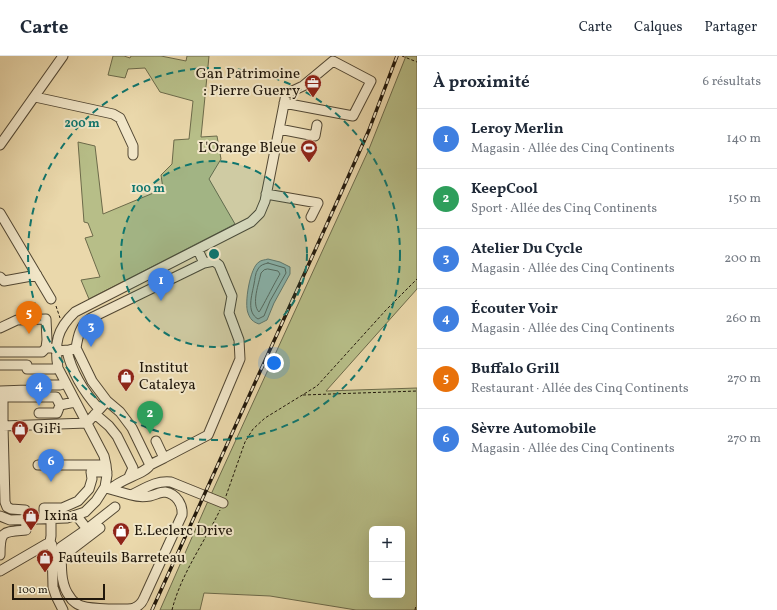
<!DOCTYPE html>
<html lang="fr">
<head>
<meta charset="utf-8">
<style>
	body { margin:0; font-family:Vollkorn,serif; background:#f2f2f3; color:#1f2937 }
	.controls { position:absolute; right:12px; bottom:12px; display:grid; overflow:hidden; border-radius:6px; box-shadow:0 4px 16px #0002 }
	.controls button { width:36px; height:36px; display:grid; place-items:center; padding:0; border:0; border-bottom:1px solid #e0e1e3; background:#fff; color:#1f2937; font:20px sans-serif }
	.scale { position:absolute; left:12px; bottom:10px; width:93px; box-sizing:border-box; padding-left:4px; border:2px solid #20170b; border-top:0; font-size:11px; line-height:14px; white-space:nowrap; color:#20170b; -webkit-text-stroke:3px #f1e6c8; paint-order:stroke }
	.you { position:absolute; left:274px; top:307px; width:14px; height:14px; margin:-10px; border:3px solid #fff; border-radius:50%; background:#1a73e8; box-shadow:0 0 0 6px #1a73e833 }
	.badge { display:grid; place-items:center; width:26px; height:26px; border-radius:50%; background:#d93025; color:#fff; font-size:13px; font-weight:700 }
	.pin { position:absolute; translate:-50% -33px; filter:drop-shadow(0 1px 2px #0008) }
	.pin::after { content:''; position:absolute; top:21px; width:14px; height:12px; background:inherit; clip-path:polygon(0 0,100% 0,50% 100%) }
	.list { margin:0; padding:0; list-style:none }
	h2 { display:flex; justify-content:space-between; align-items:center; height:52px; margin:0; padding:0 16px; font-size:17px }
	h2 small { font-size:13px; font-weight:400; color:#747a83 }
	.list li { display:grid; grid-template-columns:26px 1fr auto; gap:12px; align-items:center; box-sizing:border-box; height:60px; padding:0 16px; border-top:1px solid #e0e1e3 }
	.list b { display:block; font-size:15px; white-space:nowrap }
	.list p { margin:0; font-size:13px; white-space:nowrap; color:#747a83 }
	.list em { font-size:13px; font-style:normal; color:#747a83 }
	.map { position:relative; flex:none; width:417px; height:554px; overflow:hidden }
	header { display:flex; align-items:center; gap:24px; box-sizing:border-box; height:56px; padding:0 20px; background:#fff; border-bottom:1px solid #e0e1e3 }
	header strong { font-size:19px }
	nav { display:flex; gap:22px; margin-inline-start:auto; font-size:14px }
	main { display:flex }
	aside { flex:1; background:#fff }
	.map>svg:first-child { display:block }
</style>
</head>
<body>
<header>
<strong>Carte</strong>
<nav><a>Carte</a><a>Calques</a><a>Partager</a></nav>
</header>
<main>
<div class="map">
<svg width="417" height="554" viewBox="0 0 417 554">
	<rect width="100%" height="100%" fill="#ead8ab"/>
	<filter id="stains"><feTurbulence type="fractalNoise" baseFrequency=".005" numOctaves="4"/><feColorMatrix values="0 0 0 0 .2 0 0 0 0 .09 0 0 0 0 .02 0 0 0 .5 -.17"/></filter>
	<radialGradient id="worn" r=".72"><stop offset=".6" stop-color="#630" stop-opacity="0"/><stop offset="1" stop-color="#630" stop-opacity=".3"/></radialGradient>
	<path fill="#b7be88" stroke="#6c6a4a" fill-rule="evenodd" d="M113,0H124L130,2L131,0H161L186,5L187,0H209L201,81L217,80L221,103L209,123L235,168L89,243L81,224L100,221L85,182L93,180L88,167L84,166L78,86L95,90L103,158L163,133L161,119L172,108L174,84L189,83L193,45L160,36L145,12L128,13L125,22L108,19Z
		M406,0H417V233L326,335L417,332V554H356L270,540L204,537L200,554H160L208,445L369,93ZM372,473H402V539H372Z"/>
	<path fill="#99b9b0" stroke="#69786e" d="M268,203L280,206L290,211V218L274,247L267,264L259,268C253,266 250,263 248,257C244,248 250,211 259,206C261,204 265,204 268,203Z"/>
	<g fill="none" stroke-linecap="round" stroke-linejoin="round">
		<path stroke="#5c685e" stroke-width="1" d="M268,207L285,212L286,217L270,245L264,260L258,263C246,256 252,239 254,228C255,224 255,217 258,213C260,209 264,208 268,207Z
			M268,213L278,215L280,218C276,224 261,254 259,256C251,248 259,227 261,217L264,214Z"/>
		<g stroke="#524733" stroke-width="11">
			<path id="minor" d="M35,41L113,58L120,62L133,90V99
				M279,73L315,80L317,69
				M0,89L63,0
				M266,138L318,147L311,161
				M0,157L51,243
				M0,221L4,225L37,219
				M0,272L17,264L46,263L47,284L46,292
				M76,292L92,325L107,345L120,356L132,372L150,409C145,418 120,423 111,433
				M56,295L69,294L76,292C78,280 80,269 91,262L204,207L198,194
				M67,295C72,317 84,336 99,353
				M0,296H42L46,292H51
				M0,309H27V313H53L58,312
				M0,335L28,334L36,329H60L65,327
				M0,341H56L60,349L75,346
				M3,341V370
				M39,357H57L60,349
				M95,358L109,370L117,380L133,412L129,421
				M164,402L208,379L240,303L239,284L229,257L232,240L219,209L214,205L204,207
				M38,409H106
				M150,409L164,402L156,385
				M106,432L131,439C144,433 156,424 171,426L223,447
				M76,459L87,473L115,451
				M0,460L10,464L67,462L85,456L96,445L105,431L107,419L106,409L104,400L58,312C54,287 57,273 75,256L251,166L260,157L265,145L286,38L303,30L333,5L371,25L353,60L284,47
				M44,463V452H62L78,445L89,433L92,423L91,416H107
				M87,473L61,491C62,507 59,527 70,541C72,545 78,549 82,550C91,553 126,554 134,552C139,550 142,547 144,542L182,459C183,449 177,438 165,436C160,436 155,439 150,440C144,441 138,441 131,439
				M50,486L52,489L53,531L56,540L63,554
				M0,499C0,474 3,476 26,474L25,454L11,453L7,451L5,446L3,370L87,367L107,345
				M62,501L100,472
				M0,515L50,486L51,480V463"/>
		</g>
		<path stroke="#20170b" stroke-width="1" stroke-dasharray="3 2" stroke-linecap="butt" d="M402,0L417,6
			M56,250L60,262
			M303,339L417,335
			M226,440L245,386L253,373L265,362L317,330L386,254L417,223
			M172,554C181,518 204,487 220,454
			M415,554L416,549"/>
		<use href="#minor" stroke="#f1e6c8" stroke-width="9"/>
		<g stroke="#20170b" stroke-width="3.5">
			<path id="rail" d="M152,554L341,137L369,74L397,0"/>
		</g>
		<use href="#rail" stroke="#f1e6c8" stroke-width="2" stroke-dasharray="6" stroke-linecap="butt"/>
	</g>
	<circle cx="214" cy="198" r="93" fill="#0f766e" fill-opacity=".12"/>
	<g fill="none" stroke="#0f766e" stroke-width="2" stroke-dasharray="7 5">
		<circle cx="214" cy="198" r="93"/>
		<circle cx="214" cy="198" r="186"/>
	</g>
	<defs>
		<g id="office-pin" transform="scale(0.9)"><path d="M0 17L-7.5 6A9.5 9.5 0 1 1 7.5 6Z" fill="#8f2418" stroke="#f1e6c8"/><path d="M-6-3h4V-5.5h4V-3h4V5H-6ZM-1-4.5V-3h2v-1.5ZM-6 0V1H6V0Z" fill="#fff"/></g>
		<g id="stadium-pin" transform="scale(0.9)"><path d="M0 17L-7.5 6A9.5 9.5 0 1 1 7.5 6Z" fill="#8f2418" stroke="#f1e6c8"/><path d="M0-5a6.5 5 0 1 0 0 10a6.5 5 0 1 0 0-10ZM-3.5-1.8h7v3.6h-7Z" fill="#fff"/></g>
		<g id="shop-pin" transform="scale(0.9)"><path d="M0 17L-7.5 6A9.5 9.5 0 1 1 7.5 6Z" fill="#8f2418" stroke="#f1e6c8"/><path d="M-5-2.5h2.3a2.7 3.5 0 0 1 5.4 0H5L5.5 6h-11ZM-1.5-2.5h3a1.5 2.3 0 0 0-3 0Z" fill="#fff"/></g>
	</defs>
	<g fill-rule="evenodd">
		<use href="#office-pin" x="313" y="27"/>
		<use href="#stadium-pin" x="309" y="92"/>
		<use href="#shop-pin" x="126" y="321"/>
		<use href="#shop-pin" x="20" y="373"/>
		<use href="#shop-pin" x="31" y="460"/>
		<use href="#shop-pin" x="121" y="475"/>
		<use href="#shop-pin" x="45" y="502"/>
	</g>
	<g text-anchor="middle" dominant-baseline="central" stroke-width="4" stroke-linejoin="round" paint-order="stroke">
		<g font-size="15" fill="#20170b" stroke="#f1e6c8" text-anchor="start">
			<text x="300" y="18" text-anchor="end">Gan Patrimoine<tspan x="300" dy="17">: Pierre Guerry</tspan></text>
			<text x="296" y="92" text-anchor="end">L'Orange Bleue</text>
			<text x="139" y="312">Institut<tspan x="139" dy="17">Cataleya</tspan></text>
			<text x="33" y="373">GiFi</text>
			<text x="44" y="460">Ixina</text>
			<text x="134" y="475">E.Leclerc Drive</text>
			<text x="58" y="502">Fauteuils Barreteau</text>
		</g>
	</g>
	<circle cx="214" cy="198" r="6" fill="#0f766e" stroke="#f1e6c8" stroke-width="2"/>
	<g font-size="12" text-anchor="middle" font-weight="bold" fill="#0f766e" stroke="#f1e6c8" stroke-width="4" stroke-linejoin="round" paint-order="stroke">
		<text x="82" y="71">200 m</text>
		<text x="148" y="136">100 m</text>
	</g>
	<rect width="100%" height="100%" filter="url(#stains)"/>
	<rect width="100%" height="100%" fill="url(#worn)"/>
</svg>
<div class="controls">
<button>+</button>
<button>−</button>
</div>
<div class="scale">100 m</div>
<div class="you"></div>
<div class="pin badge" style="left:161px;top:245px;background:#3f7fe0">1</div>
<div class="pin badge" style="left:150px;top:378px;background:#2e9e5b">2</div>
<div class="pin badge" style="left:91px;top:291px;background:#3f7fe0">3</div>
<div class="pin badge" style="left:39px;top:350px;background:#3f7fe0">4</div>
<div class="pin badge" style="left:29px;top:278px;background:#e8710a">5</div>
<div class="pin badge" style="left:51px;top:426px;background:#3f7fe0">6</div>
</div>
<aside>
<h2>À proximité<small>6 résultats</small></h2>
<ul class="list">
<li><span class="badge" style="background:#3f7fe0">1</span><div><b>Leroy Merlin</b><p>Magasin · Allée des Cinq Continents</p></div><em>140 m</em></li>
<li><span class="badge" style="background:#2e9e5b">2</span><div><b>KeepCool</b><p>Sport · Allée des Cinq Continents</p></div><em>150 m</em></li>
<li><span class="badge" style="background:#3f7fe0">3</span><div><b>Atelier Du Cycle</b><p>Magasin · Allée des Cinq Continents</p></div><em>200 m</em></li>
<li><span class="badge" style="background:#3f7fe0">4</span><div><b>Écouter Voir</b><p>Magasin · Allée des Cinq Continents</p></div><em>260 m</em></li>
<li><span class="badge" style="background:#e8710a">5</span><div><b>Buffalo Grill</b><p>Restaurant · Allée des Cinq Continents</p></div><em>270 m</em></li>
<li><span class="badge" style="background:#3f7fe0">6</span><div><b>Sèvre Automobile</b><p>Magasin · Allée des Cinq Continents</p></div><em>270 m</em></li>
</ul>
</aside>
</main>
</body>
</html>
